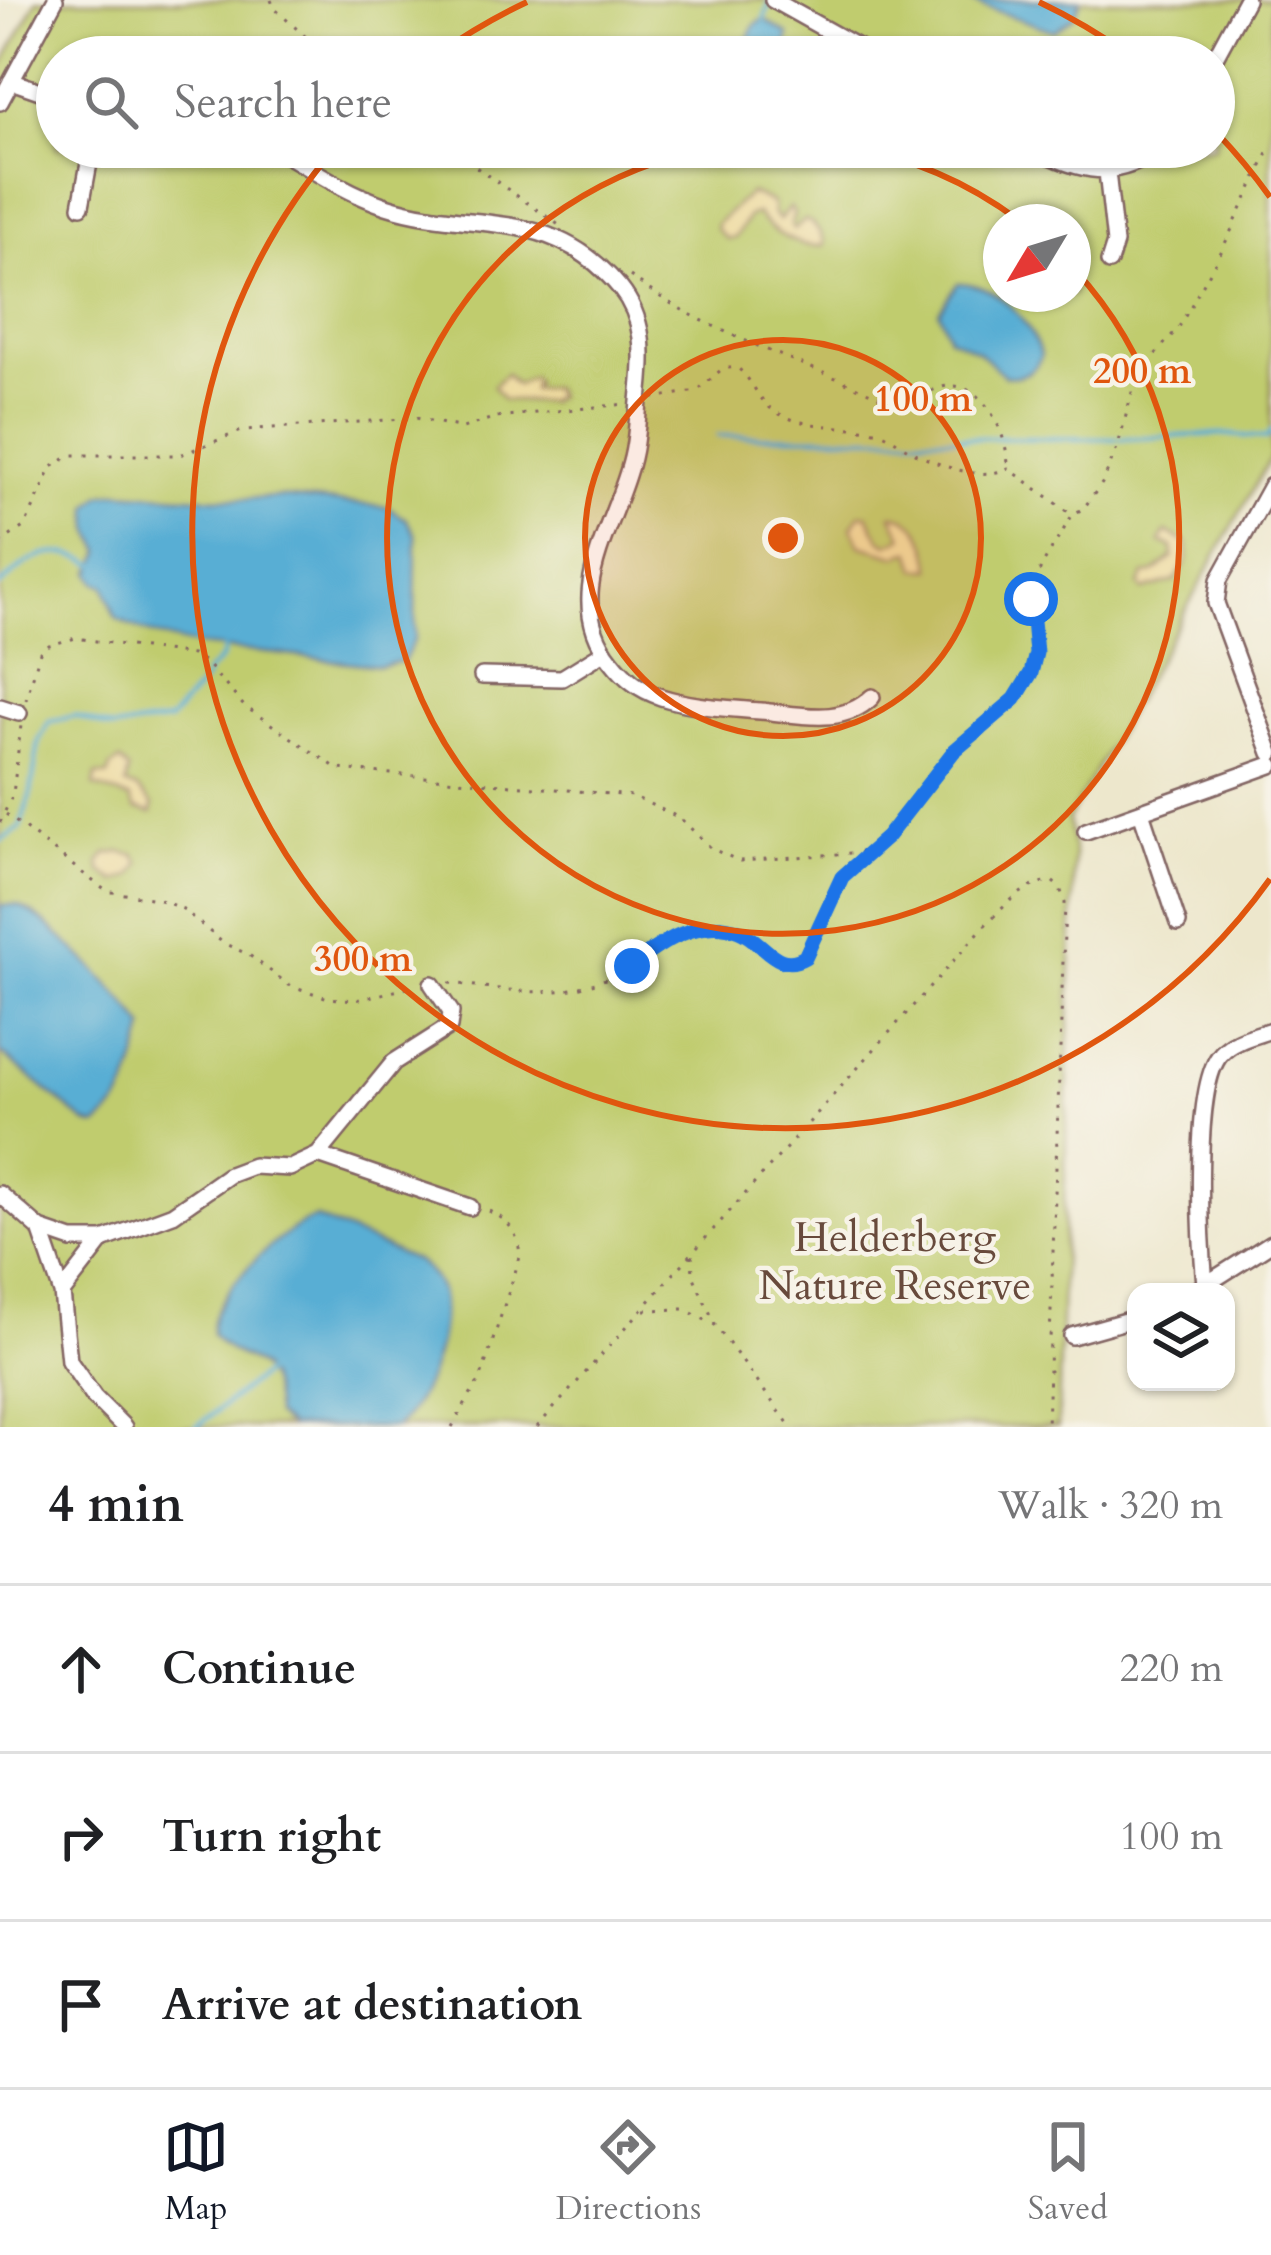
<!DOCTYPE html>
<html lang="en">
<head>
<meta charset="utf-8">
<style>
	body { margin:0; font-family:Cardo,serif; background:#f2f2f2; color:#202124 }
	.controls { position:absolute; right:36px; bottom:36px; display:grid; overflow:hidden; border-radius:24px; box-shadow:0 3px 9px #0004 }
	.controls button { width:108px; height:108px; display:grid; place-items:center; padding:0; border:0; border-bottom:3px solid #e0e0e0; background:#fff; color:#202124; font:60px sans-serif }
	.compass { position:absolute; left:983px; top:204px; width:108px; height:108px; border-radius:50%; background:#fff; box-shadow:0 3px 9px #0004; rotate:232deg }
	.stop { position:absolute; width:36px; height:36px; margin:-27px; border:9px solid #1a73e8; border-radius:50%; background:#fff }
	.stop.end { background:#1a73e8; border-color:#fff; box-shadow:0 3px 12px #0008 }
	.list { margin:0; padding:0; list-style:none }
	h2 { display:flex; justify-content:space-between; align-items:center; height:156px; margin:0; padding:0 48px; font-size:51px }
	h2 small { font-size:39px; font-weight:400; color:#757577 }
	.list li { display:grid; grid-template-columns:78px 1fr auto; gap:36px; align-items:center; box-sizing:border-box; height:168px; padding:0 48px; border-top:3px solid #e0e0e0 }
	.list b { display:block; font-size:45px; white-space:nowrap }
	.list em { font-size:39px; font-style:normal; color:#757577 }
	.icon { flex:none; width:66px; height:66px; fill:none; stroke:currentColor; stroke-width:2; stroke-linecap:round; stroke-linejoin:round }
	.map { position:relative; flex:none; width:1271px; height:1427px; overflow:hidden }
	.search { position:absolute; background:#fff; box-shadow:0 3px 9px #0004; left:36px; right:36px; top:36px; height:132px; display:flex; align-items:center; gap:30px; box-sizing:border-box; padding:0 42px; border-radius:66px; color:#757577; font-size:45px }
	.sheet { height:660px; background:#fff }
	nav { display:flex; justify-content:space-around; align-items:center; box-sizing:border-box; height:168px; border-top:3px solid #e0e0e0; background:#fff; font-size:33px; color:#757577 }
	nav a { display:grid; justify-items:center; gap:6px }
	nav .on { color:#111827 }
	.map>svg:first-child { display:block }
</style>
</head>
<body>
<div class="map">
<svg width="1271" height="1427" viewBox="0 0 1271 1427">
	<rect width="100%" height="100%" fill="#f7f3e8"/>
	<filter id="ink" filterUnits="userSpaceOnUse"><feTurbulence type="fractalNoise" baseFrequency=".00833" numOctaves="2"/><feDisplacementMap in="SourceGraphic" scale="24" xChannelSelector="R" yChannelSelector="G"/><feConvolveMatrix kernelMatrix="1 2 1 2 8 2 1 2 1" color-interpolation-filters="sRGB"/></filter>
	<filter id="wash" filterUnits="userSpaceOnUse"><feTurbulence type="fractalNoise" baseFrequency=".004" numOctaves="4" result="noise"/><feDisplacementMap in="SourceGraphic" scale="48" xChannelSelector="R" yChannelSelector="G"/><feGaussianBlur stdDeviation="2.7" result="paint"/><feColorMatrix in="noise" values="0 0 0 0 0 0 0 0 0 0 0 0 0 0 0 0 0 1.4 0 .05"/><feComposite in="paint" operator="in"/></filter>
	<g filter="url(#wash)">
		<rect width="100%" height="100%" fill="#ede7cc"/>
		<path fill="#c0cc6e" stroke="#85764c" stroke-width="3" fill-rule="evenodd" d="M37,0H1271V457L1068,820L1074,852L1058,1427H0V69ZM57,57H1214V147H57ZM1001,222H1073V294H1001Z"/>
		<path fill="#eeda9e" stroke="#9c7c64" stroke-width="3" d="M750,193L773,203V213L779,220L790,207L794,214L791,224L794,230L805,220C813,221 825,237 824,245C800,250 771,232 757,214L749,216L735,238L727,239L717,230L716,224Z
			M506,374L516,385L532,377L535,381L532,389L552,388L556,396L549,402L503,400L493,386Z
			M860,514L868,515L880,539L888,544L903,537L892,515C918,515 931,547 932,569H917L911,551L898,556L860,545L852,527Z
			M1166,532L1187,543L1188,560L1175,581L1143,590L1139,585L1144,575L1155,572L1173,557L1172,547L1160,542Z
			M120,761L129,770L126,785L138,789L153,805L152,813L135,809L130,799L94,786L96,775L108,776L111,767Z
			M120,852L135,855L140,863L132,876L116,882L101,871L100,862L107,854Z"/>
		<path fill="#58aed4" stroke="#516680" stroke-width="3" d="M965,0H1081L1074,16L1054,31Z
			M764,19L789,35L783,57H741L754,26Z
			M958,283C999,284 1027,319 1041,354C1038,370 1022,379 1005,376L978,351L949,337L939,311Z
			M116,492L236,499L281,497L387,507L406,519L416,536L415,638L403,661L380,666C346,662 312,658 278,654C222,648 166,647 116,618L105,586L96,582L91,573L102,552L91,529L89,507L101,495Z
			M0,905C6,905 13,904 19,906C46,916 129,1002 145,1028C137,1062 127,1107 96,1126L86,1123L0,1052Z
			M316,1218L416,1261C427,1269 436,1278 440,1291C450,1329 426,1404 395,1427H290L275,1415C270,1345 243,1371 212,1335C207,1297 282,1228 316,1218Z"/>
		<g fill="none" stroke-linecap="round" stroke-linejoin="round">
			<path stroke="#58aed4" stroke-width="4.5" d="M764,19L770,3
				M718,436L1117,439
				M1122,439L1219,434L1267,438L1271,431
				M0,586C32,555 53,542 97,565
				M0,841L20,828L31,792L39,741L49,722L74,716L114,729L169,721L205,680L206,673L221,659L224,649
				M196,1427L265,1373"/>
		</g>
	</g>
	<g filter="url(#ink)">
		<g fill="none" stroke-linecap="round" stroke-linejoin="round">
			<g stroke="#836563" stroke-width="20">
				<path id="minor" d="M773,0L875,57
					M1214,59L1246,0
					M11,81L57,97
					M0,102L55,0
					M273,147C309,168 347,193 386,206C473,234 551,204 620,288C645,319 644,353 640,391C637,419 637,446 628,472C609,535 563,599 611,660C625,678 639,690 661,697C692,707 727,708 760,711C799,714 841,727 872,697
					M1032,147C1079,172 1116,182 1161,147
					M1107,172L1115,243L1109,262
					M81,206L92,147
					M1271,486L1219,580L1216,603L1271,753
					M482,676L562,678L604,652
					M0,707L19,713
					M1141,812L1178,923
					M1086,831L1271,765
					M318,1155L394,1062L449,1027L451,1012L432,984
					M0,1194L40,1229L72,1240H103L173,1214L229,1175L253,1166L290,1168L318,1155L470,1207
					M40,1229L62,1293L69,1361L94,1397L124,1427
					M1205,1285C1201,1240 1192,1085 1221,1054C1233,1040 1255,1036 1271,1030
					M1194,1292L1271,1243
					M62,1293L103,1240
					M1072,1336L1136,1318"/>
			</g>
			<path stroke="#836563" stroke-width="3" stroke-dasharray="3 9" stroke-linecap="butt" d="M271,0L275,9L328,57
				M447,147L559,225
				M630,276C710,337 810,362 898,406C916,406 925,391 942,387C983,377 1008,435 1008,467
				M653,398L697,391L722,369L736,367C752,378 757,399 773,410C800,429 844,425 875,431C886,433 891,438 900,444C926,461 978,484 1008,468L1070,513
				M0,543L25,526L52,467L72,455H180L244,430L416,418L463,428L496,417L626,404
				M26,700L40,652L49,645L76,638L192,655L205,662L244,706L338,769L632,796L680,818L712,849L740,861L865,852
				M6,814L106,891L157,899L183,909L223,943L249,955L289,985L328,998L356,1000L416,986
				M0,822L13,794L21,725
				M449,983C520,990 565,1005 631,966C656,952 674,930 705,928C755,923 771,976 805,957L842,877L887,837L954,751L1015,699L1031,673L1036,653L1031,599L1041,567L1073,514L1083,509L1103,482L1118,446L1136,377L1179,327L1220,254L1271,147
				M692,1255L693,1275L715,1324
				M645,1310L684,1309L715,1325L791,1427
				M452,1427L481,1377L520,1257C519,1232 507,1217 483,1209
				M537,1427L988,922C1008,903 1024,884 1052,881L1060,888L1065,903L1047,1427"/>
			<use href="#minor" stroke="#fff" stroke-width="15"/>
		</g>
	</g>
	<g fill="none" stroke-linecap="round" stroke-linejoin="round" filter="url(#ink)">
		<path stroke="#1a73e8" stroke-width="15" d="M632,966C661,942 700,916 739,931C764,941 776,974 805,957L842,877L887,837L954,751L1015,699L1031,673L1036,653L1031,599"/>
	</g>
	<circle cx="783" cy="538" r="198" fill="#e0560e" fill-opacity=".12"/>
	<g fill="none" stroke="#e0560e" stroke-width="6">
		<circle cx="783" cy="538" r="198"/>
		<path d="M848 147A396 396 0 0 1 1021 222M1075 270A396 396 0 1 1 718 147"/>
		<path d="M1270 879A594 594 0 1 1 335 148M438 54A594 594 0 0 1 527 2M1039 2A594 594 0 0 1 1128 54M1217 133A594 594 0 0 1 1270 197"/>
	</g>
	<g text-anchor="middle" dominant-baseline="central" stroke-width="9" stroke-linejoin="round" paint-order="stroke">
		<g font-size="42" fill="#684a3c" stroke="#f7f3e8">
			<text x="895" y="1237">Helderberg<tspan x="895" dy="48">Nature Reserve</tspan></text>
		</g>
	</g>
	<circle cx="783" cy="538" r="18" fill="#e0560e" stroke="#f7f3e8" stroke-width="6"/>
	<g font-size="36" text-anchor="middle" font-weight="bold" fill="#e0560e" stroke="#f7f3e8" stroke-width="9" stroke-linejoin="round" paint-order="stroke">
		<text x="1142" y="383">200 m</text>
		<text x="923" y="411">100 m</text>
		<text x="363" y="971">300 m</text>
	</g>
</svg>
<div class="controls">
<button><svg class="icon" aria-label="layers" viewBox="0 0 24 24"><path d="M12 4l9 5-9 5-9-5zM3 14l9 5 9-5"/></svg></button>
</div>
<svg class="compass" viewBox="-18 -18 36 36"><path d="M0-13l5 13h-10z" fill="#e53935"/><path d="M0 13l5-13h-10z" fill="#757577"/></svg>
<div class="stop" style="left:1031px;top:599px"></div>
<div class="stop end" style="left:632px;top:966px"></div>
<div class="search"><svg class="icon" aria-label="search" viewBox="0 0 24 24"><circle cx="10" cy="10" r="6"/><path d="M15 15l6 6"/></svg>Search here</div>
</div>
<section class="sheet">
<h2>4 min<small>Walk · 320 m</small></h2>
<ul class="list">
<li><svg class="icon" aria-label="ahead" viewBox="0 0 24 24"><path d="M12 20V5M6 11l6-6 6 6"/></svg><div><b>Continue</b></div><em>220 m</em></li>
<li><svg class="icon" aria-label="right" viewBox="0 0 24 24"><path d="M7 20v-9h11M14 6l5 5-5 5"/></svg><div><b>Turn right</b></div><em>100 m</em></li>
<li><svg class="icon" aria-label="arrive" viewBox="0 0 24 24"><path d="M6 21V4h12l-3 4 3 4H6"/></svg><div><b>Arrive at destination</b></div></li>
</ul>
</section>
<nav>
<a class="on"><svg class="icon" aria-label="map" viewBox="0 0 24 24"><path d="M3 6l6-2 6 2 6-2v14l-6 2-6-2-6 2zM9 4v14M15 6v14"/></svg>Map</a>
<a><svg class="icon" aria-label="directions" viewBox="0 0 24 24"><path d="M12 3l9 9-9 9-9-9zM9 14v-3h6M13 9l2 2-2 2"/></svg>Directions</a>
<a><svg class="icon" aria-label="saved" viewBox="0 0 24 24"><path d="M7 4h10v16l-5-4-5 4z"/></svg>Saved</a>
</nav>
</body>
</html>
